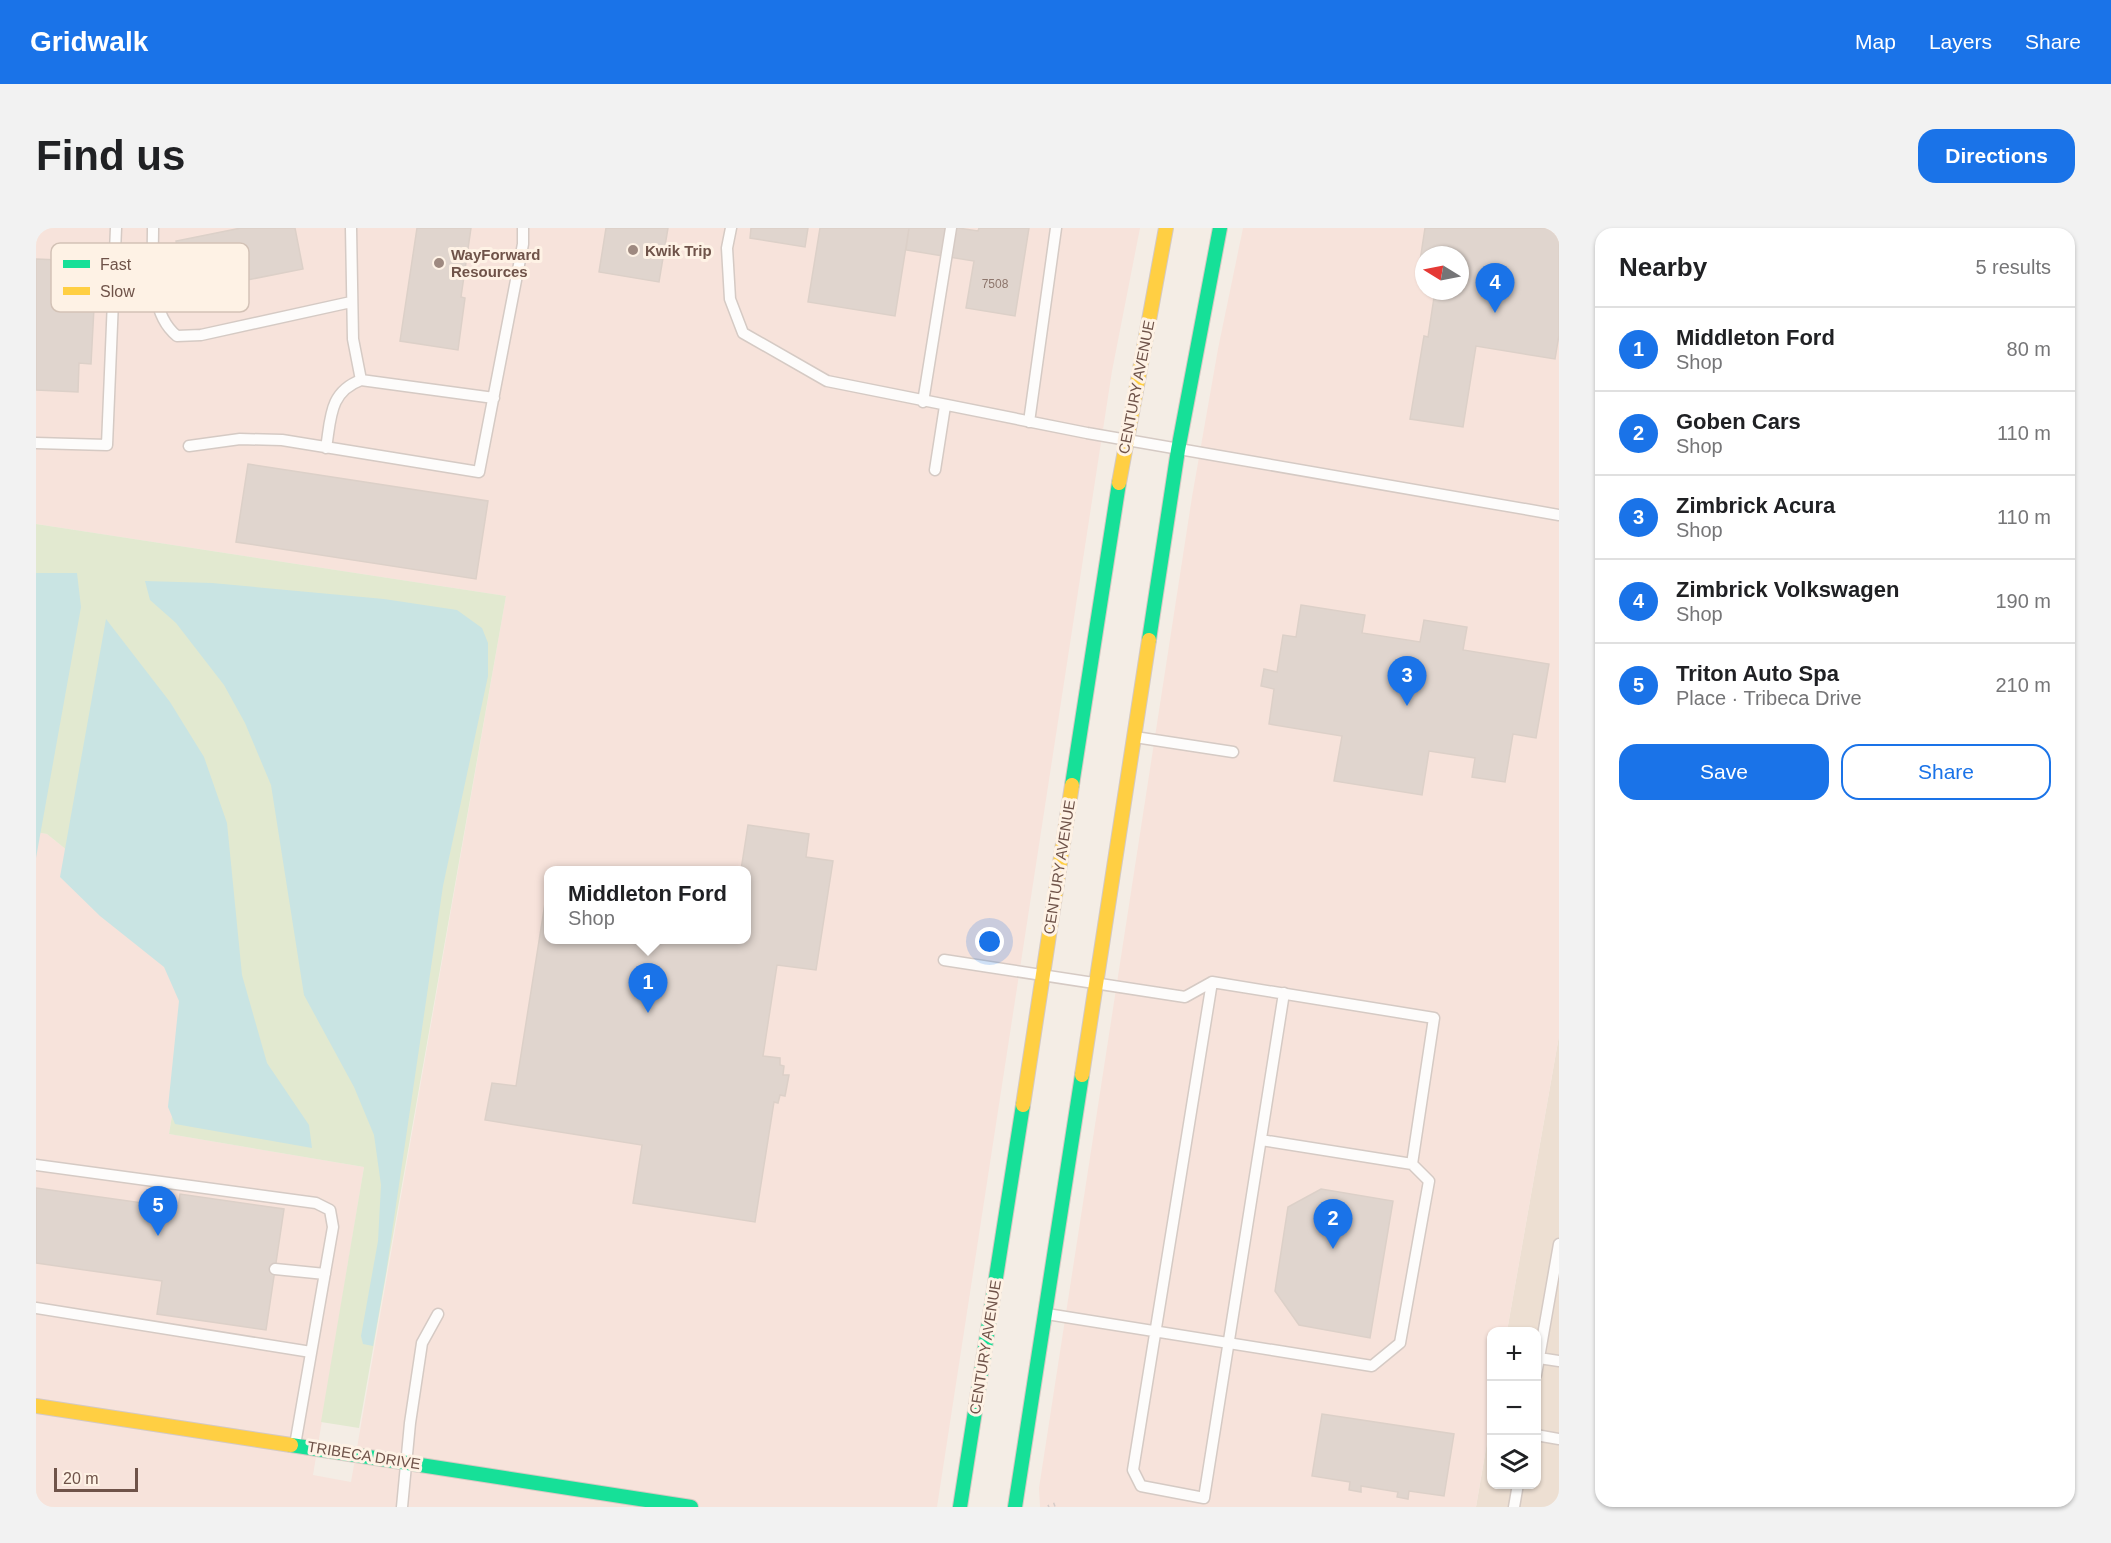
<!DOCTYPE html>
<html lang="en">
<head>
<meta charset="utf-8">
<style>
	body { margin:0; font-family:Helvetica,sans-serif; background:#f2f2f2; color:#202124 }
	.controls { position:absolute; right:18px; bottom:18px; display:grid; overflow:hidden; border-radius:12px; box-shadow:0 2px 4px #0004 }
	.controls button { width:54px; height:54px; display:grid; place-items:center; padding:0; border:0; border-bottom:2px solid #e0e0e0; background:#fff; color:#202124; font:30px sans-serif }
	.compass { position:absolute; left:1379px; top:18px; width:54px; height:54px; border-radius:50%; background:#fff; box-shadow:0 2px 4px #0004; rotate:280deg }
	.scale { position:absolute; left:18px; bottom:15px; width:84px; box-sizing:border-box; padding-left:6px; border:3px solid #6f5349; border-top:0; font-size:16px; line-height:21px; white-space:nowrap; color:#6f5349; -webkit-text-stroke:4px #fef2e5; paint-order:stroke }
	.you { position:absolute; left:954px; top:714px; width:21px; height:21px; margin:-15px; border:4px solid #fff; border-radius:50%; background:#1a73e8; box-shadow:0 0 0 9px #1a73e833 }
	.badge { display:grid; place-items:center; width:39px; height:39px; border-radius:50%; background:#1a73e8; color:#fff; font-size:20px; font-weight:700 }
	.pin { position:absolute; translate:-50% -50px; filter:drop-shadow(0 2px 3px #0008) }
	.pin::after { content:''; position:absolute; top:32px; width:21px; height:18px; background:inherit; clip-path:polygon(0 0,100% 0,50% 100%) }
	.popup { position:absolute; left:508px; top:638px; width:207px; height:78px; box-sizing:border-box; display:grid; place-content:center; border-radius:12px; background:#fff; filter:drop-shadow(0 2px 4px #0005); font-size:20px; white-space:nowrap; color:#757577 }
	.popup b { font-size:22px; color:#202124 }
	.popup::after { content:''; position:absolute; left:50%; top:100%; margin-left:-12px; border:12px solid transparent; border-top-color:#fff }
	.list { margin:0; padding:0; list-style:none }
	h2 { display:flex; justify-content:space-between; align-items:center; height:78px; margin:0; padding:0 24px; font-size:26px }
	h2 small { font-size:20px; font-weight:400; color:#757577 }
	.list li { display:grid; grid-template-columns:39px 1fr auto; gap:18px; align-items:center; box-sizing:border-box; height:84px; padding:0 24px; border-top:2px solid #e0e0e0 }
	.list b { display:block; font-size:22px; white-space:nowrap }
	.list p { margin:0; font-size:20px; white-space:nowrap; color:#757577 }
	.list em { font-size:20px; font-style:normal; color:#757577 }
	.actions { display:flex; gap:12px; padding:18px 24px }
	.actions a { flex:1; padding:14px 0; border:2px solid #1a73e8; border-radius:18px; text-align:center; font-size:21px; color:#1a73e8 }
	.actions .main { background:#1a73e8; color:#fff }
	.icon { flex:none; width:33px; height:33px; fill:none; stroke:currentColor; stroke-width:2; stroke-linecap:round; stroke-linejoin:round }
	.map { position:relative; flex:none; width:1523px; height:1279px; overflow:hidden; border-radius:18px }
	header { display:flex; align-items:center; gap:36px; box-sizing:border-box; height:84px; padding:0 30px; background:#1a73e8; color:#fff }
	header strong { font-size:28px }
	nav { display:flex; gap:33px; margin-inline-start:auto; font-size:21px }
	.intro { display:flex; align-items:center; justify-content:space-between; box-sizing:border-box; height:144px; padding:0 36px }
	h1 { margin:0; font-size:42px }
	.button { padding:15px 27px; border-radius:18px; background:#1a73e8; color:#fff; font-size:21px; font-weight:700 }
	main { display:flex; gap:36px; padding:0 36px }
	aside { flex:1; background:#fff; border-radius:18px; box-shadow:0 2px 4px #0004 }
	.map>svg:first-child { display:block }
</style>
</head>
<body>
<header>
<strong>Gridwalk</strong>
<nav><a>Map</a><a>Layers</a><a>Share</a></nav>
</header>
<div class="intro"><h1>Find us</h1><a class="button">Directions</a></div>
<main>
<div class="map">
<svg width="1523" height="1279" viewBox="0 0 1523 1279">
	<rect width="100%" height="100%" fill="#f4ede5"/>
	<path fill="#eddfd2" d="M1523,808V1279H1440L1455,1191L1456,1256H1500V1104L1471,1103Z"/>
	<path fill="#f7e3db" fill-rule="evenodd" d="M0,0H1104L1076,143L901,1279H0V604L11,606L162,728L133,906L328,939L277,1247L315,1254L470,368L0,296ZM513,642H711V712H513Z
		M1207,0H1523V808L1471,1103L1456,1104L1455,1191L1440,1279H1004L1003,1260L1156,269L1182,121ZM1388,27H1424V63H1388Z"/>
	<path fill="#e2e9d0" d="M0,296L470,368L323,1200L285,1194L328,939L133,906L162,728L11,606L0,604Z"/>
	<path fill="#c9e4e3" d="M0,345H41L45,379L0,630Z
		M109,353L176,355L348,371L421,382L446,400L452,415V448L407,658L350,1045L337,1118L327,1116L325,1108L342,1013L345,957L338,907L318,859L268,767L235,557L209,495L188,457L140,395L114,372Z
		M70,391L134,474L168,529L191,595L206,747L231,835L273,897L276,920L139,896L132,879L143,773L128,739L64,688L24,649Z"/>
	<path fill="#e0d5ce" stroke="#dcd0c8" stroke-width="1.5" d="M205,0H259L267,41L150,64L140,13Z
		M381,0H435L425,69L429,70L422,122L364,113Z
		M570,0H632L623,54L563,44Z
		M715,0H772L769,19L714,10Z
		M784,0H873L859,88L772,74Z
		M873,0H922L942,3L943,0H993L979,88L930,80L938,33L870,22Z
		M1389,0H1523V107L1519,131L1440,118L1427,199L1374,191L1388,108L1392,109L1399,63H1424V27H1388V34L1384,33Z
		M0,31L47,33L46,61H59L55,136L43,135L42,164L0,162Z
		M212,236L452,273L440,351L200,314Z
		M1265,377L1329,387L1326,405L1384,414L1388,392L1431,399L1427,422L1513,436L1500,510L1477,506L1469,554L1436,549L1439,530L1393,523L1386,567L1298,553L1306,508L1233,496L1238,461L1225,458L1228,441L1241,444L1247,407L1260,409Z
		M712,597L773,606L770,629L797,633L780,742L741,737L727,828L744,830V837L748,838L747,847H753L749,868L744,867L742,875L738,874L719,994L597,975L606,917L449,892L456,855L480,858L513,650V712H711V642H705Z
		M0,960L142,980L144,966L248,981L230,1102L121,1086L126,1053L0,1035Z
		M1285,961L1357,973L1334,1110L1263,1097L1239,1063L1252,979Z
		M1286,1186L1418,1206L1408,1268L1373,1263L1372,1271L1361,1269L1362,1264L1325,1258V1264L1313,1262L1314,1254L1276,1248Z"/>
	<g fill="none" stroke-linecap="round" stroke-linejoin="round">
		<g stroke="#d5cac4" stroke-width="13">
			<path id="lane" d="M117,0C117,33 112,85 141,108L165,107L315,74
				M315,0L317,111L325,152
				M695,0L691,20L694,71L707,105L791,153L1051,205L1523,287
				M887,174L915,0
				M993,194L1020,0
				M0,215L71,217L80,0
				M153,218L204,211L246,212L443,244L487,16V0
				M290,220C295,190 293,164 325,152L458,170
				M899,242L909,178
				M1099,509L1197,524
				M908,732L1149,769L1176,754L1398,790L1376,936L1393,953L1364,1115L1336,1138L1011,1086
				M1176,754L1097,1242L1105,1258L1168,1270L1248,765
				M1225,912L1376,936
				M0,937L280,975L294,982L297,999L259,1217
				M239,1041L289,1046
				M0,1080L275,1124
				M1503,1130L1523,1133
				M1500,1147L1523,1016
				M1500,1207L1523,1211
				M366,1279L374,1195L386,1115L402,1086
				M1478,1279L1482,1256"/>
		</g>
		<g stroke="#d4c9c2" stroke-width="16">
			<path id="fast" d="M1113,412L1142,222L1184,0
				M1036,557L1083,255
				M255,1217L655,1279
				M924,1279L987,877
				M979,1279L1046,847"/>
		</g>
		<g stroke="#d4c9c2" stroke-width="16">
			<path id="slow" d="M1083,255L1130,0
				M1046,847L1113,412
				M987,877L1036,557
				M0,1178L255,1217"/>
		</g>
		<path stroke="#d6ccc9" stroke-width="4" stroke-dasharray="1.5 4.5" stroke-linecap="butt" d="M1012,1279L1020,1276"/>
		<use href="#lane" stroke="#fdfcfb" stroke-width="10"/>
		<use href="#fast" stroke="#16e098" stroke-width="14"/>
		<use href="#slow" stroke="#ffcf43" stroke-width="14"/>
	</g>
	<g fill="#9e8980" stroke="#fef2e5" stroke-width="2">
		<circle cx="597" cy="22" r="6"/>
		<circle cx="403" cy="35" r="6"/>
	</g>
	<g text-anchor="middle" dominant-baseline="central" stroke-width="6" stroke-linejoin="round" paint-order="stroke">
		<g font-size="12" fill="#8d766c">
			<text x="959" y="56">7508</text>
		</g>
		<g font-size="15" font-weight="bold" fill="#6f5349" stroke="#fef2e5" text-anchor="start">
			<text x="609" y="22">Kwik Trip</text>
			<text x="415" y="26">WayForward<tspan x="415" dy="17">Resources</tspan></text>
		</g>
		<g font-size="15" fill="#6f5349" stroke="#fef2e5">
			<text transform="translate(1100 159) rotate(-79)">CENTURY AVENUE</text>
			<text transform="translate(1023 639) rotate(-81)">CENTURY AVENUE</text>
			<text transform="translate(949 1119) rotate(-81)">CENTURY AVENUE</text>
			<text transform="translate(328 1227) rotate(9)">TRIBECA DRIVE</text>
		</g>
	</g>
	<rect x="15" y="15" width="198" height="69" rx="9" fill="#fef2e5" stroke="#d3c2b6" stroke-width="1.5"/>
	<rect x="27" y="32" width="27" height="8" fill="#16e098"/>
	<rect x="27" y="59" width="27" height="8" fill="#ffcf43"/>
	<g font-size="16" fill="#6f5349">
		<text x="64" y="42">Fast</text>
		<text x="64" y="69">Slow</text>
	</g>
</svg>
<div class="controls">
<button>+</button>
<button>−</button>
<button><svg class="icon" aria-label="layers" viewBox="0 0 24 24"><path d="M12 4l9 5-9 5-9-5zM3 14l9 5 9-5"/></svg></button>
</div>
<svg class="compass" viewBox="-18 -18 36 36"><path d="M0-13l5 13h-10z" fill="#e53935"/><path d="M0 13l5-13h-10z" fill="#757577"/></svg>
<div class="scale">20 m</div>
<div class="you"></div>
<div class="pin badge" style="left:612px;top:785px">1</div>
<div class="popup"><b>Middleton Ford</b>Shop</div>
<div class="pin badge" style="left:1297px;top:1021px">2</div>
<div class="pin badge" style="left:1371px;top:478px">3</div>
<div class="pin badge" style="left:1459px;top:85px">4</div>
<div class="pin badge" style="left:122px;top:1008px">5</div>
</div>
<aside>
<h2>Nearby<small>5 results</small></h2>
<ul class="list">
<li><span class="badge">1</span><div><b>Middleton Ford</b><p>Shop</p></div><em>80 m</em></li>
<li><span class="badge">2</span><div><b>Goben Cars</b><p>Shop</p></div><em>110 m</em></li>
<li><span class="badge">3</span><div><b>Zimbrick Acura</b><p>Shop</p></div><em>110 m</em></li>
<li><span class="badge">4</span><div><b>Zimbrick Volkswagen</b><p>Shop</p></div><em>190 m</em></li>
<li><span class="badge">5</span><div><b>Triton Auto Spa</b><p>Place · Tribeca Drive</p></div><em>210 m</em></li>
</ul>
<div class="actions"><a class="main">Save</a><a>Share</a></div>
</aside>
</main>
</body>
</html>
